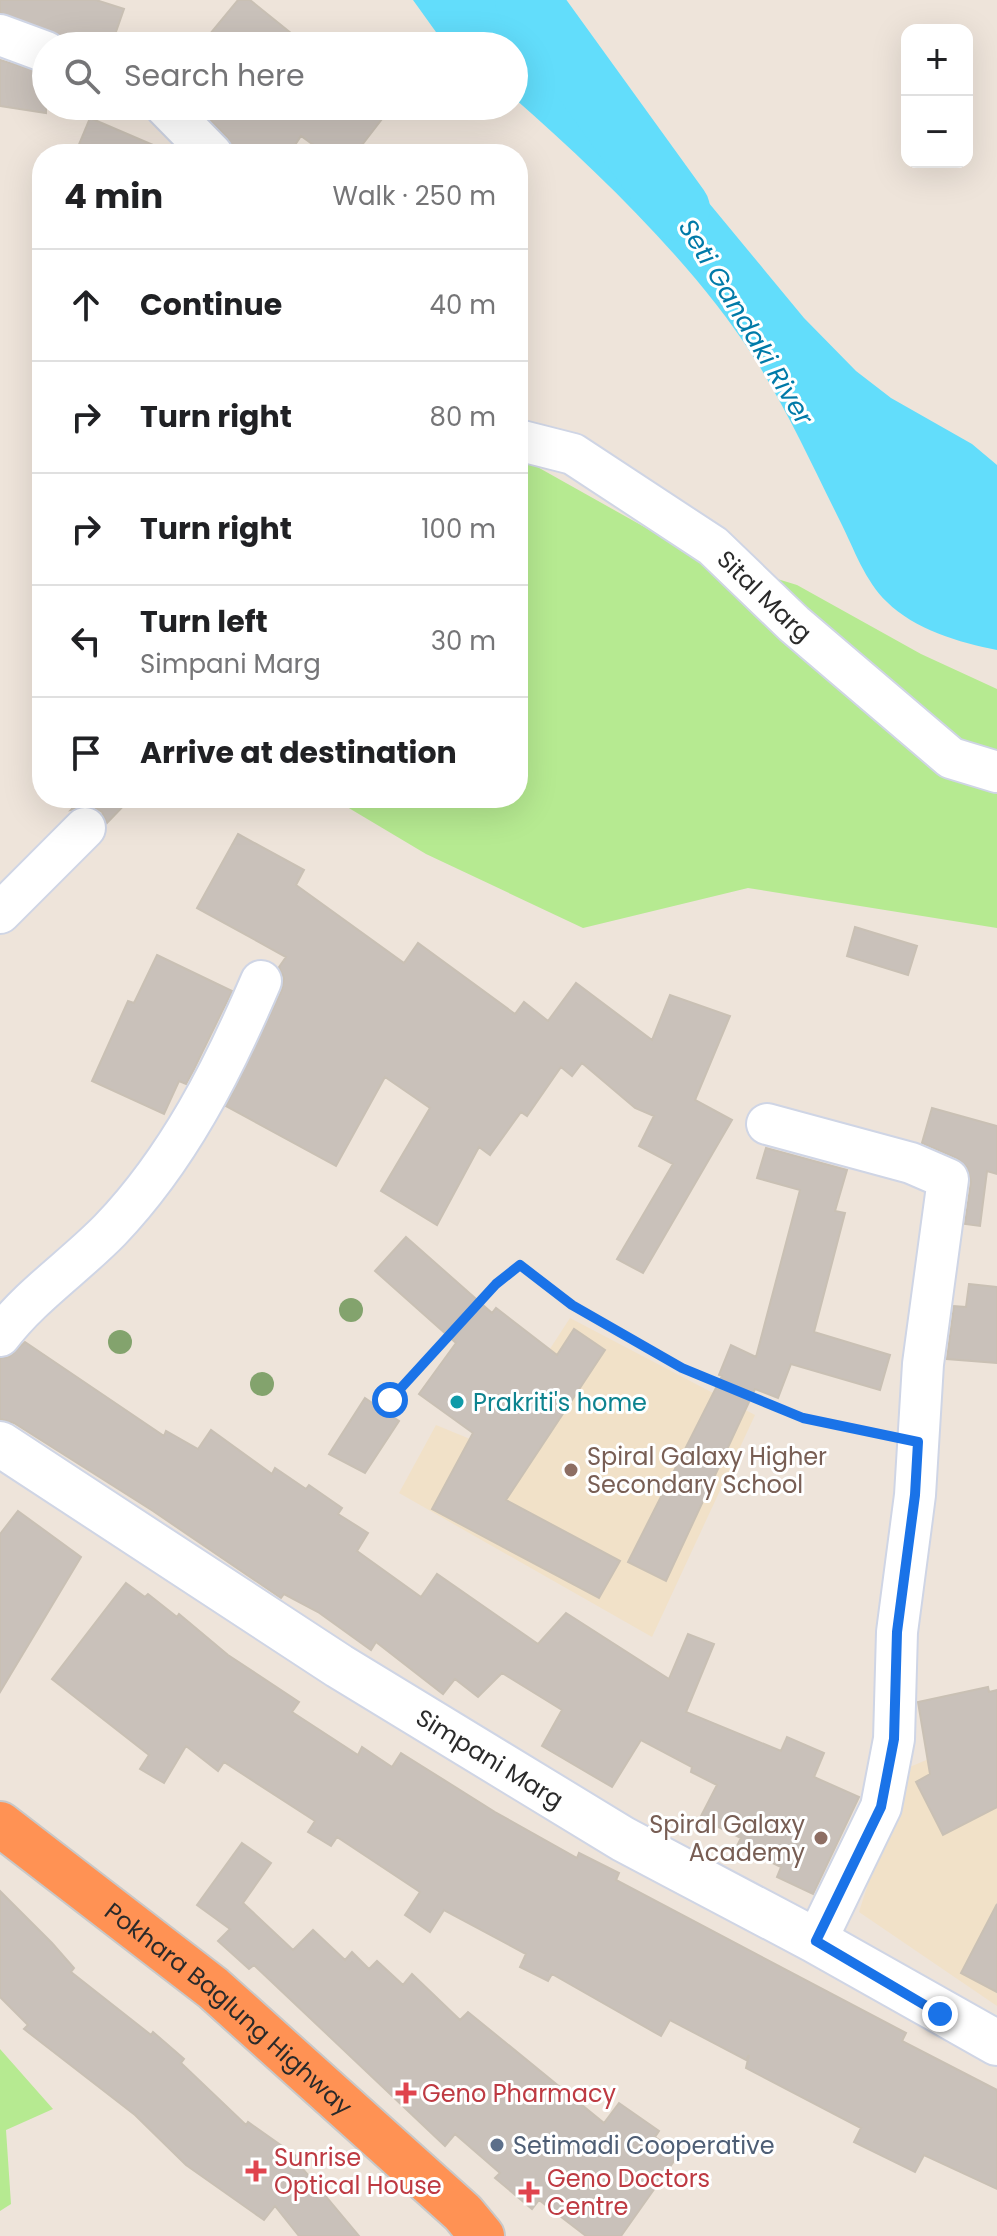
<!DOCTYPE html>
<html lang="en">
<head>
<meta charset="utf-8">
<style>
	body { margin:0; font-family:Poppins,sans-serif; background:#f6f6f6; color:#202124 }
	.controls { position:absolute; right:24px; top:24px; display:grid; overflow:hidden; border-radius:16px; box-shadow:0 8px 32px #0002 }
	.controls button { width:72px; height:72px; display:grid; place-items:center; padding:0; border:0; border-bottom:2px solid #e0e0e0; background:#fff; color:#202124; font:40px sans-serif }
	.stop { position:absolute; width:24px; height:24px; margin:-18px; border:6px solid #1a73e8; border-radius:50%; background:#fff }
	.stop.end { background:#1a73e8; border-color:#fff; box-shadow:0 2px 8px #0008 }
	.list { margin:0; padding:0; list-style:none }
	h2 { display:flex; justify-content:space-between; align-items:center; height:104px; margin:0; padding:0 32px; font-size:34px }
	h2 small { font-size:26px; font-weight:400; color:#757577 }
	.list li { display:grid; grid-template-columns:52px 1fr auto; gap:24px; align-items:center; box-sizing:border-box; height:112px; padding:0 32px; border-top:2px solid #e0e0e0 }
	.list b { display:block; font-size:30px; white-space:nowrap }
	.list p { margin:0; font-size:26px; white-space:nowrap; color:#757577 }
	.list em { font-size:26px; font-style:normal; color:#757577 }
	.icon { flex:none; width:44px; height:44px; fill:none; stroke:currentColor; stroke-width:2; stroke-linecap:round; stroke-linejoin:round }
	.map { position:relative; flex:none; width:997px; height:2236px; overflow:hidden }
	.search { position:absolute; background:#fff; box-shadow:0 8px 32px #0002; left:32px; top:32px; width:496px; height:88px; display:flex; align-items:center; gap:20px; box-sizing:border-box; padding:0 28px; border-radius:44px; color:#757577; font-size:30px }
	.panel { position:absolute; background:#fff; box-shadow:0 8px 32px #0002; left:32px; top:144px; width:496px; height:664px; border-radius:32px }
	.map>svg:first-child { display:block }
</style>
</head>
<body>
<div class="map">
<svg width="997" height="2236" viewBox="0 0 997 2236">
	<rect width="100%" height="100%" fill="#eee4da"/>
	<path fill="#f1e1c8" d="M570,1318L755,1415L652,1637L399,1493L436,1425L487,1446Z
		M997,1718V2006L859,1912L905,1769L976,1739Z"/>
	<path fill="#b6ea91" d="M525,460L689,552L797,585L921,654L997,689V928L748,888L583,928L426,854L332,798H518V461Z
		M0,2049L53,2109L6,2130L11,2204L0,2211Z"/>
	<path fill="#62ddfb" d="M413,0H559C555,31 550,61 569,88L699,191L804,318L856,371L891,398L972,444L997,465V650C960,643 914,629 887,602C865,581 854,549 841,523C813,467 787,409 753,356C693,263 597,171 514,98V46H446Z"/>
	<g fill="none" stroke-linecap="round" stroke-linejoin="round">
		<path stroke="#62ddfb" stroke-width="64" d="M527,0L678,209"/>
	</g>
	<path fill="#c9c1ba" stroke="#c9c0b4" stroke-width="2" d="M0,0H96L124,9L111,46H88L0,13Z
		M238,0H250L307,46H200Z
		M0,60L46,74V113L0,106Z
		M197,106H392L355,154H326L301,136L289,154H234L228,138Z
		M90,118L174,154H75Z
		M83,798H131L107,823L102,812L92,806L71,810Z
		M238,834L304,870L296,885L404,963L418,943L515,1014L524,1002L548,1021L576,983L652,1040L670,995L730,1016L695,1100L732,1120L643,1273L617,1259L673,1164L639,1146L654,1116L635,1108L582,1063L572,1076L561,1067L527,1116L521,1112L490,1155L479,1147L437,1225L381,1191L430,1108L385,1077L336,1166L226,1106L282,990L284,978L279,967L286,957L197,908Z
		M855,927L917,946L908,975L847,956Z
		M157,955L232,991L194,1069L186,1084L179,1081L164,1114L92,1081L128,1001L134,1003Z
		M932,1108L997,1126V1174L987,1171L980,1226L965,1224L971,1182L967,1167L957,1158L922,1143Z
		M766,1148L847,1170L835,1211L845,1213L814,1332L890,1355L880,1390L791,1364L778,1398L755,1389L666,1581L628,1562L722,1376L719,1375L731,1345L756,1357L800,1190L757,1178Z
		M406,1237L492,1313L496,1308L557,1355L574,1329L605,1350L506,1500L620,1561L599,1598L432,1509L473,1433L419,1394L456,1343L375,1271Z
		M969,1284L997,1287V1363L947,1359L954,1306L966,1307Z
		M25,1342L164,1436L166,1431L198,1449L211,1430L272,1474L275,1468L306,1489L309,1485L342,1508L338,1514L368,1533L357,1551L421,1597L437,1574L538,1644L566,1613L669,1679L688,1634L714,1644L686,1712L781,1751L787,1737L824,1753L814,1777L859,1797L813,1894L777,1877L781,1867L737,1846L741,1838L700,1818L717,1785L691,1772L692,1767L641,1740L612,1787L542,1746L562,1710L502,1673L478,1697L455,1679L443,1694L376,1642L371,1650L318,1612L284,1594L281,1598L153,1511L14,1423L0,1419V1358L9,1357Z
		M365,1398L399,1421L365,1473L329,1454Z
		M18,1511L81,1557L0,1692V1534Z
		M126,1583L145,1597L148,1594L177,1617L179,1614L228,1655L299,1702L292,1712L358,1755L362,1747L392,1767L401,1753L495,1812L577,1858L579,1853L619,1873L616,1880L906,2033L902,2041L997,2090V2189L924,2155L915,2172L854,2142L861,2128L746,2068L749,2055L746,2060L670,2020L661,2036L552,1974L548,1981L520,1967L526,1954L444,1910L430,1932L405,1915L420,1892L337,1837L331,1846L308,1832L315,1821L224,1762L218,1771L186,1746L164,1783L140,1769L149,1755L52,1679Z
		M988,1687L989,1692L997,1690V1807L943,1835L916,1782L930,1774L918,1702Z
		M242,1843L271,1863L243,1903L293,1950L313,1930L345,1960L352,1952L369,1969L377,1961L403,1985L412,1974L460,2020L468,2012L604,2123L619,2103L659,2131L655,2137L679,2154L621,2236H586L539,2200L532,2209L495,2178L500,2173L455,2134L445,2146L254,1965L249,1969L218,1941L230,1929L197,1905Z
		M0,1891L52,1943L74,1968L71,1972L151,2035L153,2032L184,2059L181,2063L246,2125L248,2122L306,2163L302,2168L359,2236H299L275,2206L264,2220L186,2165L135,2115L24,2029L28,2025L0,1997Z
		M997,1904V1992L961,1973Z"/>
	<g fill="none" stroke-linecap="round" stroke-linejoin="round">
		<g stroke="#cfd5e5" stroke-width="44">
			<g id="street">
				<path d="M0,35L46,52"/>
				<path d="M165,106L212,154"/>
				<path id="s1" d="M518,440L573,454L713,546L794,624L951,758L997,772"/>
				<path d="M0,913L85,828"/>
				<path d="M767,1124L911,1163L948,1179L923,1364L915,1495L897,1632L894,1739L881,1807L816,1941"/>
				<path d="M0,1336C30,1296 75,1266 110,1230C178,1159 223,1070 261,981"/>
			</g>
		</g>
		<g stroke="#cfd5e5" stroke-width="48">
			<g id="secondary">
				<path id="s2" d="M0,1444L339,1666L623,1839L816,1941L997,2043"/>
			</g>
		</g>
		<g stroke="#c8c8c8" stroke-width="48">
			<g id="highway">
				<path id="s3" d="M0,1824L213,1988L463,2213L482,2236"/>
			</g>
		</g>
		<path stroke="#c8c8c8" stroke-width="5" stroke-dasharray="6 4" stroke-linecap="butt" d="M390,1400L461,1320L520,1265L572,1305L682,1368L803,1418L882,1434"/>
		<use href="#street" stroke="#fff" stroke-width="40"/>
		<use href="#secondary" stroke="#fff" stroke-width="44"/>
		<use href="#highway" stroke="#ff9254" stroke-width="44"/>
	</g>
	<g fill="#83a36d">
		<circle cx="351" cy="1310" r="12"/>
		<circle cx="120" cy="1342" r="12"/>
		<circle cx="262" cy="1384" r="12"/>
	</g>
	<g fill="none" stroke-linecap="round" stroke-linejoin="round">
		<path stroke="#1a73e8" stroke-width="10" d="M390,1400L496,1284L520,1265L572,1305L682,1368L803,1418L918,1442L915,1495L897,1632L894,1739L881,1807L816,1941L940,2014"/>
	</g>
	<circle fill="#0f9aa8" stroke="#fff" stroke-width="3" cx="457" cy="1402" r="8"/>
	<g fill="#8d6e63" stroke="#fff" stroke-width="3">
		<circle cx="571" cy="1470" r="8"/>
		<circle cx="821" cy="1838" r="8"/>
	</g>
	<g fill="#e0444e" stroke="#fff" stroke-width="3">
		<path d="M402 2081h8v8h8v8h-8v8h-8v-8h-8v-8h8z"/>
		<path d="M252 2159h8v8h8v8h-8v8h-8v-8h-8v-8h8z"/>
		<path d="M525 2180h8v8h8v8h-8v8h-8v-8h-8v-8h8z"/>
	</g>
	<circle fill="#5c6f8a" stroke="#fff" stroke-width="3" cx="497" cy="2145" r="8"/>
	<g text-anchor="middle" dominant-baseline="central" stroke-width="6" stroke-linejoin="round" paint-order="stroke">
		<g font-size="24" fill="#2a2a2a" stroke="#fff">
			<text stroke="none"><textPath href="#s1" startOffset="296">Sital Marg</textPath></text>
			<text stroke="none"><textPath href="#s2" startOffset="582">Simpani Marg</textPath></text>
			<text stroke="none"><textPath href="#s3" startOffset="294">Pokhara Baglung Highway</textPath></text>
		</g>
		<g font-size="24" fill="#0d838f" stroke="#fff" text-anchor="start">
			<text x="473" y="1402">Prakriti's home</text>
		</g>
		<g font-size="24" fill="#785e54" stroke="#fff" text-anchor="start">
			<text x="587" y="1456">Spiral Galaxy Higher<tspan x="587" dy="28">Secondary School</tspan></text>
			<text x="805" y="1824" text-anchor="end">Spiral Galaxy<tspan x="805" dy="28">Academy</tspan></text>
		</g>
		<g font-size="24" fill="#be3a42" stroke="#fff" text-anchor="start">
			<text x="422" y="2093">Geno Pharmacy</text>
			<text x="274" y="2157">Sunrise<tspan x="274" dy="28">Optical House</tspan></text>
			<text x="547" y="2178">Geno Doctors<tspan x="547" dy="28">Centre</tspan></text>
		</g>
		<g font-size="24" fill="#4e5e75" stroke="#fff" text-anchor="start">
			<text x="513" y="2145">Setimadi Cooperative</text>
		</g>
		<g font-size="26" font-style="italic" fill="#007aa8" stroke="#fff">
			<text transform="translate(746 322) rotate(59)">Seti Gandaki River</text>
		</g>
	</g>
</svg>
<div class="controls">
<button>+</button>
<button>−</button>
</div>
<div class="stop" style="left:390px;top:1400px"></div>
<div class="stop end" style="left:940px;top:2014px"></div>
<div class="search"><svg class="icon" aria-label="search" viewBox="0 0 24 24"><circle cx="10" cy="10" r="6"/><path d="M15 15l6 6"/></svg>Search here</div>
<section class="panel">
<h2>4 min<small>Walk · 250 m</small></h2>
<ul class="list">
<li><svg class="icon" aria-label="ahead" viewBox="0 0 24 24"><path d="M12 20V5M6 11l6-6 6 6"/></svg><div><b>Continue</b></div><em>40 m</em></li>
<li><svg class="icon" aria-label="right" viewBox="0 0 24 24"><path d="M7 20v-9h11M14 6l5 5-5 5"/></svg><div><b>Turn right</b></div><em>80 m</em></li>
<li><svg class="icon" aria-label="right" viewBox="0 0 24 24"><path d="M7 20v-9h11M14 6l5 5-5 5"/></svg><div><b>Turn right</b></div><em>100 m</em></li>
<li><svg class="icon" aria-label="left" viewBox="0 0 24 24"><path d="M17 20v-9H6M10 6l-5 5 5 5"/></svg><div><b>Turn left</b><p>Simpani Marg</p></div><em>30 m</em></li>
<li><svg class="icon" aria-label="arrive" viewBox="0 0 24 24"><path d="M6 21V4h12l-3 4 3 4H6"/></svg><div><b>Arrive at destination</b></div></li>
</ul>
</section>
</div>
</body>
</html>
